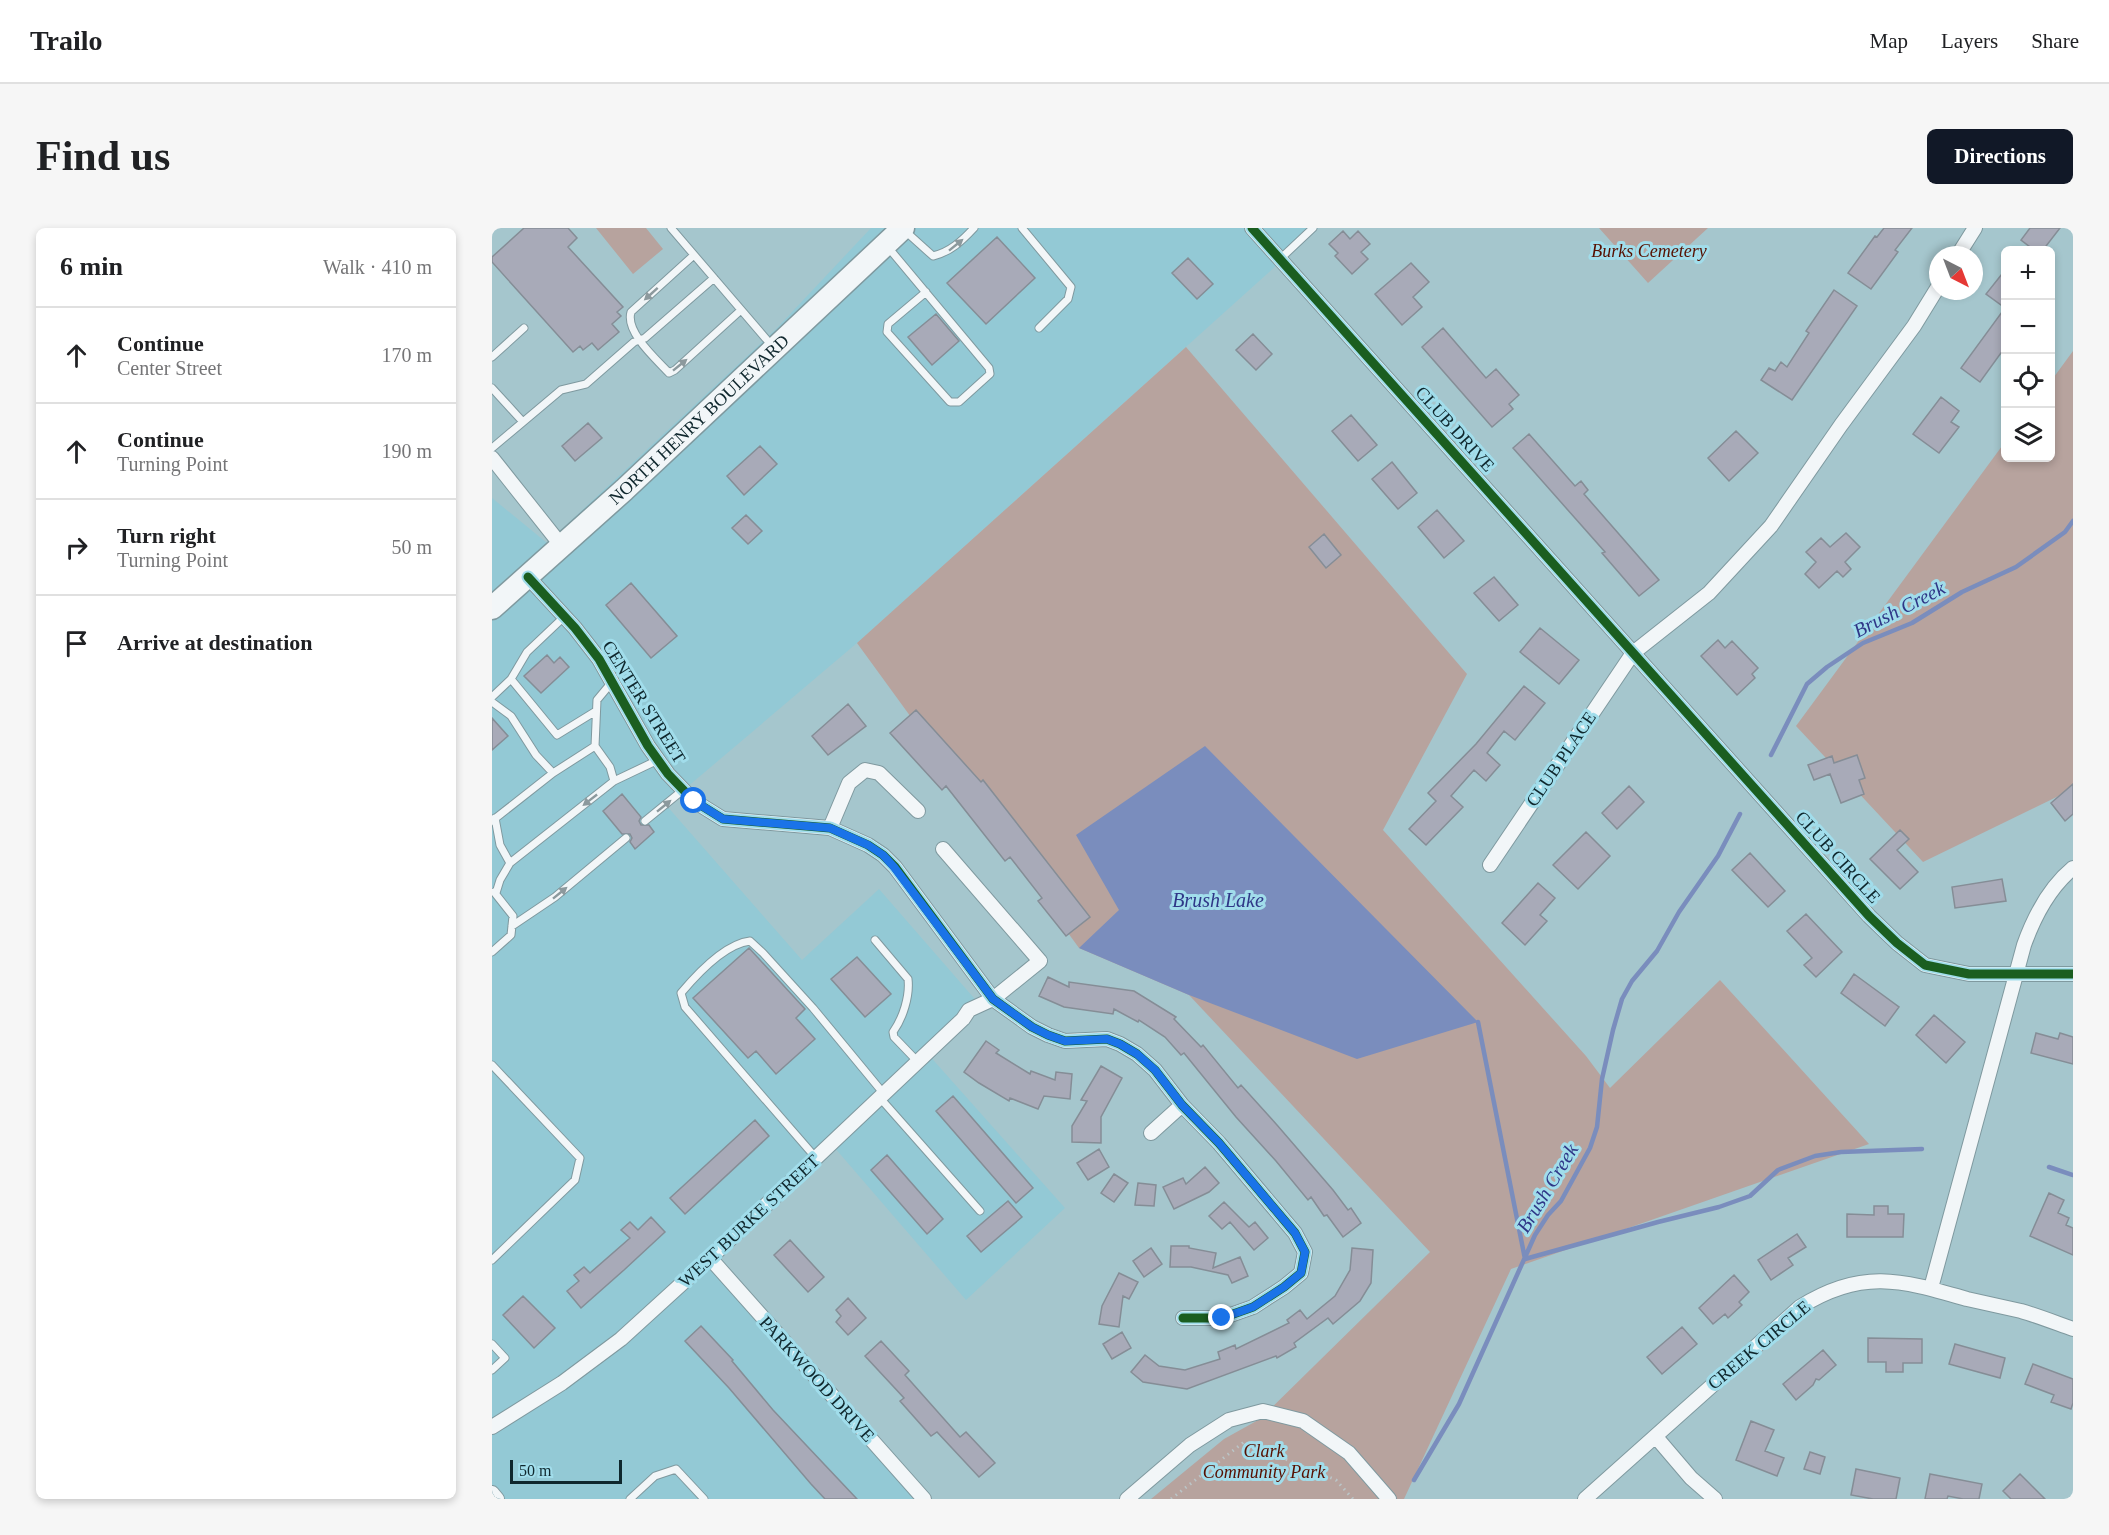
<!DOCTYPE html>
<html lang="en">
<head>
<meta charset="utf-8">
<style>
	body { margin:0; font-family:Georgia,serif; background:#f6f6f6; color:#202124 }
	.controls { position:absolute; right:18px; top:18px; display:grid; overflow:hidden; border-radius:9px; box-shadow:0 3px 9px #0003 }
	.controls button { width:54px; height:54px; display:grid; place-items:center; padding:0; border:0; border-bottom:2px solid #e0e0e0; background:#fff; color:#202124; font:30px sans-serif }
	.compass { position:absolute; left:1437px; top:18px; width:54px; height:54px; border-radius:50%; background:#fff; box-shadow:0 3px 9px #0003; rotate:138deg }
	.scale { position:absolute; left:18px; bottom:15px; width:112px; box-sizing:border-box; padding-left:6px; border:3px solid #0f272d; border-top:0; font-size:16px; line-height:21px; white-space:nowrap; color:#0f272d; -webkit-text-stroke:4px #a1ddeb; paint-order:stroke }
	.stop { position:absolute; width:18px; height:18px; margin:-14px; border:4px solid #1a73e8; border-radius:50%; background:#fff }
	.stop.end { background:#1a73e8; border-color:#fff; box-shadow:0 2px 6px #0008 }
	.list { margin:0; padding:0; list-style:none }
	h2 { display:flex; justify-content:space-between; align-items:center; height:78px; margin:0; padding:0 24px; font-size:26px }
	h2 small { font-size:20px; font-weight:400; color:#757577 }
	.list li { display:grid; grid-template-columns:39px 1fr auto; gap:18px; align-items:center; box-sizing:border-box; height:96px; padding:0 24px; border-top:2px solid #e0e0e0 }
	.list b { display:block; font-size:22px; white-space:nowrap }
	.list p { margin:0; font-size:20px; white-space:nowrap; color:#757577 }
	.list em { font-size:20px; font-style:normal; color:#757577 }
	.icon { flex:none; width:33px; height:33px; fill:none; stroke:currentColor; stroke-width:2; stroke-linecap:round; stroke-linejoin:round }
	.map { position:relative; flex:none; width:1581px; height:1271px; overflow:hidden; border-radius:9px }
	header { display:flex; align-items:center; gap:36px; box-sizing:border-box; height:84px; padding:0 30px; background:#fff; border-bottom:2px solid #e0e0e0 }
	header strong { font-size:28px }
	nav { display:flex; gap:33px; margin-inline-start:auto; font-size:21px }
	.intro { display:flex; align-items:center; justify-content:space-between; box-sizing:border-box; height:144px; padding:0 36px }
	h1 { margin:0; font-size:42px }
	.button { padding:15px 27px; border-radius:9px; background:#111827; color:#fff; font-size:21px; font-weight:700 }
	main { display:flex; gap:36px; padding:0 36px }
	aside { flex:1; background:#fff; border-radius:9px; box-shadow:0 3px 9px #0003 }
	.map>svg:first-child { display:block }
</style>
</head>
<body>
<header>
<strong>Trailo</strong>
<nav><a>Map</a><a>Layers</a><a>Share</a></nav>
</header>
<div class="intro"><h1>Find us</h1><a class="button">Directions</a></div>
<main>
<aside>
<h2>6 min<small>Walk · 410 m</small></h2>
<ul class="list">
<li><svg class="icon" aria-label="ahead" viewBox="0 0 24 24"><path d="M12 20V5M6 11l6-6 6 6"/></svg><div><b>Continue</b><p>Center Street</p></div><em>170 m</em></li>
<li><svg class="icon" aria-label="ahead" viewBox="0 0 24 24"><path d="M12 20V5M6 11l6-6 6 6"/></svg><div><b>Continue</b><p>Turning Point</p></div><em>190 m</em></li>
<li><svg class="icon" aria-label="right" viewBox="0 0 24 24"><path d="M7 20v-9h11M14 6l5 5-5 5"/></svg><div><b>Turn right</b><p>Turning Point</p></div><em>50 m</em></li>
<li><svg class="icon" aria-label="arrive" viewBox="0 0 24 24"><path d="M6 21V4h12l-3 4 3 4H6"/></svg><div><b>Arrive at destination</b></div></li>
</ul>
</aside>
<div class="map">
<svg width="1581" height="1271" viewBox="0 0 1581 1271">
	<rect width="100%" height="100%" fill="#a5c6cd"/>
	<path fill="#93c9d5" d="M379,0H826L365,415L174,577L310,732L387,661L488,777L435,825L573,980L474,1072L342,919L215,1032L431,1271H0V270L55,315L284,101Z"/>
	<path fill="#b7a39e" d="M104,0H154L171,21L141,46Z
		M1107,0H1216L1156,55Z
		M694,119L975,446L891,602L1094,828L1118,860L1228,752L1377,916L1019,1041L912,1271H905L857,1217L812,1204L857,1225L897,1271H659L732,1211L768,1191L938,1024L697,767L587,720L365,415Z
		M1581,123V561L1431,634L1304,498L1513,214L1514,230H1558L1559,153Z"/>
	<path fill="#7a8dbd" d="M713,518L986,794L865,831L697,767L587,720L627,682L584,607Z"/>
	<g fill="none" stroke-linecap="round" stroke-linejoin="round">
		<path stroke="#7a8dbd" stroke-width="4.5" d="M1279,527L1315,456L1335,439L1371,415L1420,395L1470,364L1524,339L1573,304L1581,293
			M986,794L1033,1031
			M1557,939L1581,947
			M1033,1031L1166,994L1227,979L1258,968L1286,942L1323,928L1349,924L1430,921
			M922,1252L967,1176L1043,1007L1056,987L1069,973L1098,920L1105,899L1110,851L1121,802L1130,771L1140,753L1165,723L1187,684L1226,628L1248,586"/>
	</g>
	<path fill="#a8aab8" stroke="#858d96" stroke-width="1.5" d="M32,0H76L85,10L76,19L131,79L125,84L129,88L120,96L127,104L106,122L100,115L91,122L88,118L81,124L0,34V29Z
		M1392,0H1420L1403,22L1406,24L1379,61L1356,45L1383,8L1385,9Z
		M1538,0H1568L1551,22H1542L1529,12Z
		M851,3L858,11L866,3L878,16L869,24L876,31L860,46L843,28L846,25L837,16Z
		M505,9L543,50L494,96L455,55Z
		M696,30L721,56L705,71L680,45Z
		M919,35L937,54L921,69L930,79L910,97L883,66Z
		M1514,41V118L1488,154L1469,140L1513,80L1494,66Z
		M1342,62L1365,78L1300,172L1269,152L1277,140L1283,143L1289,134L1295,139L1317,105L1314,103Z
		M444,86L467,113L440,137L416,109Z
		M951,100L994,150L1004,141L1027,167L1017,176L1021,181L1000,199L930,119Z
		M761,106L780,126L764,142L744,122Z
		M1449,169L1467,183L1459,194L1467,199L1447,225L1421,206Z
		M859,187L885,217L866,233L840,203Z
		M96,195L110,210L83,233L70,218Z
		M1244,203L1266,225L1237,253L1216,230Z
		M1037,206L1083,258L1089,253L1096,262L1092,266L1167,352L1147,368L1110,325L1113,324L1021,220Z
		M268,218L285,236L252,267L235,248Z
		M900,234L925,265L906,281L880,251Z
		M945,282L972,313L952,330L926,299Z
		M254,287L270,303L256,316L240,300Z
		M1354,305L1368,319L1353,334L1359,341L1351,349L1345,343L1327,360L1313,346L1324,334L1314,324L1329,310L1338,319Z
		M832,306L849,327L834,340L817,319Z
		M1002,349L1026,377L1007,393L982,365Z
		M139,355L185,408L159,430L114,377Z
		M1048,400L1087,432L1067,456L1028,424Z
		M1226,412L1233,420L1240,413L1266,440L1260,446L1263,450L1245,467L1209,428Z
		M55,427L62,435L68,429L77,439L49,465L32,448Z
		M1032,458L1053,475L1023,512L1012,503L995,525L1008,537L994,553L982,542L959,568L971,579L934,617L917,601L944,573L936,565L984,516Z
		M356,476L374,498L336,527L320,508Z
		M424,482L489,554L491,552L598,689L574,708L546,673L550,670L518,629L513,633L454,558L450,562L398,505Z
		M0,490L16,508L0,522Z
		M1365,527L1373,550L1367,552L1372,566L1349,575L1338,546L1322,552L1316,537L1340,528L1342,535Z
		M1581,556V586L1573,593L1559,575Z
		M1137,558L1152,574L1125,601L1110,585Z
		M130,566L149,589L147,593L149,597H157L162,604L143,621L138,614L140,610L138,606H130L111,583Z
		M1408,602L1417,611L1405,622L1426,644L1408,661L1378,631Z
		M1094,604L1118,628L1086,661L1061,637Z
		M1258,625L1293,663L1276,679L1240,642Z
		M1510,651L1514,673L1463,680L1460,659Z
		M1046,655L1063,670L1048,687L1055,693L1033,717L1010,695Z
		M1314,686L1350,724L1324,749L1312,737L1320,730L1295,703Z
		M257,720L313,781L304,790L323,811L284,846L264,823L256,830L201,770Z
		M365,729L399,766L373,789L339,751Z
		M1362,746L1407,779L1393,798L1349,765Z
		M556,749L577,759V754L642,763L684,789L682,791L709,819L711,817L746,860L749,857L785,897L841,962L856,982L859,980L869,995L851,1009L835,987L832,988L819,969L816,972L784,933L744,889L692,825L689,827L673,809L647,792L646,794L622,781L621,786L572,779L547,768Z
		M1442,787L1473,814L1454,835L1424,807Z
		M1544,805L1566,811L1568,805L1581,809V836L1539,825Z
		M494,813L507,822L504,825L538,846L539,843L563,852L564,844L580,846L578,871L552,868L546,881L518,870L517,873L487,855L472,844Z
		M609,838L630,850L609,889V915L580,914V898L595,873L589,872Z
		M461,868L541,960L524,975L444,883Z
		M263,892L277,908L193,986L178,970Z
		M607,921L617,939L596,952L585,935Z
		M395,927L451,991L435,1006L379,942Z
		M713,939L727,955L717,964L682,981L671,959L691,950L694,956Z
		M622,946L636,955L622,974L609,965Z
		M646,955L664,957L662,978L643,977Z
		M1557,965L1572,972L1566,985L1577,990L1574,997L1581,1000V1027L1538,1008Z
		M516,973L530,989L489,1024L475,1008Z
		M732,974L757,999L763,994L776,1010L762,1022L738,994L730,1001L717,988Z
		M1382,978H1396V986H1412L1411,1009H1355V986L1382,987Z
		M159,989L173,1004L132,1042L89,1080L75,1063L87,1053L82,1047L92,1039L98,1045L138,1010L129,1002L138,994L146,1002Z
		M1305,1006L1314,1019L1296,1030L1301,1037L1279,1052L1266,1032Z
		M298,1012L332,1049L316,1064L282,1027Z
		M679,1018H697V1020L724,1025L721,1040L748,1029L756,1048L740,1055L736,1047L699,1039H678Z
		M659,1020L670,1036L652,1049L641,1033Z
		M860,1020L881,1022L879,1055L868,1073L841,1096L836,1090L802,1115L804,1119L785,1130L784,1128L695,1161L651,1154L639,1144L653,1127L667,1138L693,1142L728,1131L726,1124L743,1117L744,1121L797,1095L795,1092L808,1082L815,1091L843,1068L858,1042Z
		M627,1045L646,1054L637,1071L631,1068L627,1099L607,1096L610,1078Z
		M1242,1047L1257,1064L1247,1074L1250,1077L1236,1090L1233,1086L1221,1096L1207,1080Z
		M31,1068L63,1100L42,1120L11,1087Z
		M356,1070L374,1090L356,1107L344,1094L349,1088L344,1082Z
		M209,1098L241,1132L240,1133L281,1182L365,1271H333L319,1256L237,1160L193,1113Z
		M1190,1099L1205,1116L1170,1146L1155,1129Z
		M630,1104L639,1120L620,1131L611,1116Z
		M1376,1110L1430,1111V1135H1411V1144H1394V1134H1376Z
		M389,1113L417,1143L413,1147L468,1209L474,1204L503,1235L487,1249L445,1204L439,1208L408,1173L412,1170L373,1128Z
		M1463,1116L1513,1130L1508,1150L1457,1136Z
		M1331,1122L1344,1137L1327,1152L1324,1151L1321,1157L1304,1172L1291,1156Z
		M1541,1136L1581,1151V1175L1579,1181L1559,1174L1562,1167L1533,1156Z
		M1259,1193L1282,1202L1273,1223L1292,1230L1285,1248L1244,1232Z
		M1318,1224L1333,1229L1328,1246L1312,1241Z
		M1364,1241L1408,1250L1404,1271H1381L1359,1267Z
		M1438,1246L1490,1256L1487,1271H1471L1456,1268L1455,1271H1433Z
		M1528,1246L1553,1271H1519L1511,1263Z"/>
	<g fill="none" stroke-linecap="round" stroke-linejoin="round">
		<g stroke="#7f999f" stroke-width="9">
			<path id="service" d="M179,0L281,119
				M530,0L579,59L576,71L547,100
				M412,2L441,28C458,24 470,13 482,0
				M395,18L497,140L498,146L467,174H458L395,104L396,96L434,64
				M202,27L139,84C133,104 164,131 177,145L183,142L249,82
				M788,31L821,0
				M0,129L32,100
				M0,160L31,194L69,162L94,156L142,114L153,110L222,50
				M0,220L31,194
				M19,451L65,507L104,483
				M0,469L19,451L35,424L73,388
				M0,474L19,488L44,527L61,545
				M103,518L118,539L122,553
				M3,590L8,617L18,635
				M0,593L61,545L103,518L105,472L120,454
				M153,593L191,562
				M4,665L8,652L18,635L122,553L166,532
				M20,698L63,669L134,610
				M383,712L416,751C418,768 411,790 401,804L402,809L426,834
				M0,724L19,707L21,688L2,664
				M0,837L88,930L83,952L0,1032
				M388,870L488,983
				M324,930L193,779L189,765C205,746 233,716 258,713L271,725L321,780L392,866
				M0,1116L13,1130L0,1142
				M138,1271L163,1248L184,1241L212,1271"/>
		</g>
		<g stroke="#7f999f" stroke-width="16">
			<path id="minor" d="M760,0L1377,688L1405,715L1433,737L1477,746H1581
				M1466,27L1483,0
				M0,230L69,317
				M36,349L83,400L107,431L156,518L176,546L202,573L231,591L338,600L376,617L391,627L403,639L501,771L540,799L556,807L573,813L615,811L628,816L645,826L663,842L690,877L727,915L803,1005L813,1024L809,1045L792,1059L761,1079L730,1090H691
				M338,600L357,555L373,542L387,545L426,583
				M998,637L1141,425L1217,365L1279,298L1349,197L1422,98L1446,59
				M659,905L690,877
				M218,1030L432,1271
				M1439,1060L1532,717C1542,689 1558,659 1581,640
				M0,1199L70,1155L129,1111L218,1030L471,791L477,782L501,771L548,733L451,621
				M1164,1209L1199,1250L1223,1271
				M0,1265L5,1271
				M635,1271L698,1217L737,1192L771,1183L811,1193L857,1225L897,1271
				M1093,1271L1308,1079C1370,1040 1409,1052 1475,1071C1493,1075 1511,1079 1529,1083C1546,1088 1564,1095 1581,1101"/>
		</g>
		<g stroke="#7f999f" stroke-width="25">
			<g id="trunk">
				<path id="s1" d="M0,380L132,262L411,0"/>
			</g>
		</g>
		<path stroke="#bbc5c7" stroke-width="3" stroke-dasharray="1.5 4.5" stroke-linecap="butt" d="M679,1271L752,1214L844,1252L861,1271"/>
		<use href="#service" stroke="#f2f6f8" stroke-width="7"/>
		<use href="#minor" stroke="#f2f6f8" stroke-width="14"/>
		<use href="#trunk" stroke="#f2f6f8" stroke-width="22"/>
		<g stroke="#a1ddeb" stroke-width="13">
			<path id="cycleway" d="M760,0L1377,688L1405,715L1433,737L1477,746H1581
				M36,349L83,400L107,431L156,518L176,546L202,573L231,591L338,600L376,617L391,627L403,639L501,771L540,799L556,807L573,813L615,811L628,816L645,826L663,842L690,877L727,915L803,1005L813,1024L809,1045L792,1059L761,1079L730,1090H691"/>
		</g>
		<use href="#cycleway" stroke="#1b5e20" stroke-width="9"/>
	</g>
	<defs><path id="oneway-solid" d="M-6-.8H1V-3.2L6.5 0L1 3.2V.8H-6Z" transform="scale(1.5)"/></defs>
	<g fill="#8c999d">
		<use href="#oneway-solid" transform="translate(464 17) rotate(-39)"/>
		<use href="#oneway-solid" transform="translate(159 66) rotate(138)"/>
		<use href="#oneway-solid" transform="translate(188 137) rotate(-39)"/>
		<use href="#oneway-solid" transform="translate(98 572) rotate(142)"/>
		<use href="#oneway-solid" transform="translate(172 578) rotate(-39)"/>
		<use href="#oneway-solid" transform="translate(68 665) rotate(-39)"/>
	</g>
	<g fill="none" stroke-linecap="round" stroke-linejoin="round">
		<path stroke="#1a73e8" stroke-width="8" d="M202,573L231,591L338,600L376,617L391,627L402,639L501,771L540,799L556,807L573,813L615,811L628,816L645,826L663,842L690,877L727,915L803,1005L813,1024L809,1045L792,1059L761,1079L730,1090"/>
	</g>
	<g text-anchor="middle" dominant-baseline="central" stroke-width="6" stroke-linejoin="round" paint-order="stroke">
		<g font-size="18" font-style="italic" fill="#571001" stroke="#a1ddeb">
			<text x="1157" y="23">Burks Cemetery</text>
			<text x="772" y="1223">Clark<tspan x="772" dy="21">Community Park</tspan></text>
		</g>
		<g font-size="18" fill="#0f272d" stroke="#a1ddeb">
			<text stroke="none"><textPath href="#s1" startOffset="280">NORTH HENRY BOULEVARD</textPath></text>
			<text transform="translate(963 201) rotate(48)">CLUB DRIVE</text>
			<text transform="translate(152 474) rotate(58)">CENTER STREET</text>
			<text transform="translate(1069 531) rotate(-56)">CLUB PLACE</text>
			<text transform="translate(1346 629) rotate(48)">CLUB CIRCLE</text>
			<text transform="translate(257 993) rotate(-43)">WEST BURKE STREET</text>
			<text transform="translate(1267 1117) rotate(-40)">CREEK CIRCLE</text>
			<text transform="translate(325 1151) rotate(48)">PARKWOOD DRIVE</text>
		</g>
		<g font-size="20" font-style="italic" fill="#2f3787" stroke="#a1ddeb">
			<text transform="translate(1407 381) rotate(-27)">Brush Creek</text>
			<text x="726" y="672">Brush Lake</text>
			<text transform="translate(1055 960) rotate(-59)">Brush Creek</text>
		</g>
	</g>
</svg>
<div class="controls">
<button>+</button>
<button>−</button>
<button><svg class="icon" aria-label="locate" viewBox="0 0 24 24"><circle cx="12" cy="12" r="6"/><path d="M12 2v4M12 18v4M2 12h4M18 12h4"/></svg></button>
<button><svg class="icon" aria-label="layers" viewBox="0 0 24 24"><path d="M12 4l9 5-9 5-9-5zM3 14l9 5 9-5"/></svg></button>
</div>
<svg class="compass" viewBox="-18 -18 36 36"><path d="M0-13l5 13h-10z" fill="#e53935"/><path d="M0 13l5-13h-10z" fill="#757577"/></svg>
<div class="scale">50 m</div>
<div class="stop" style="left:202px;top:573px"></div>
<div class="stop end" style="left:730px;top:1090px"></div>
</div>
</main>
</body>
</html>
